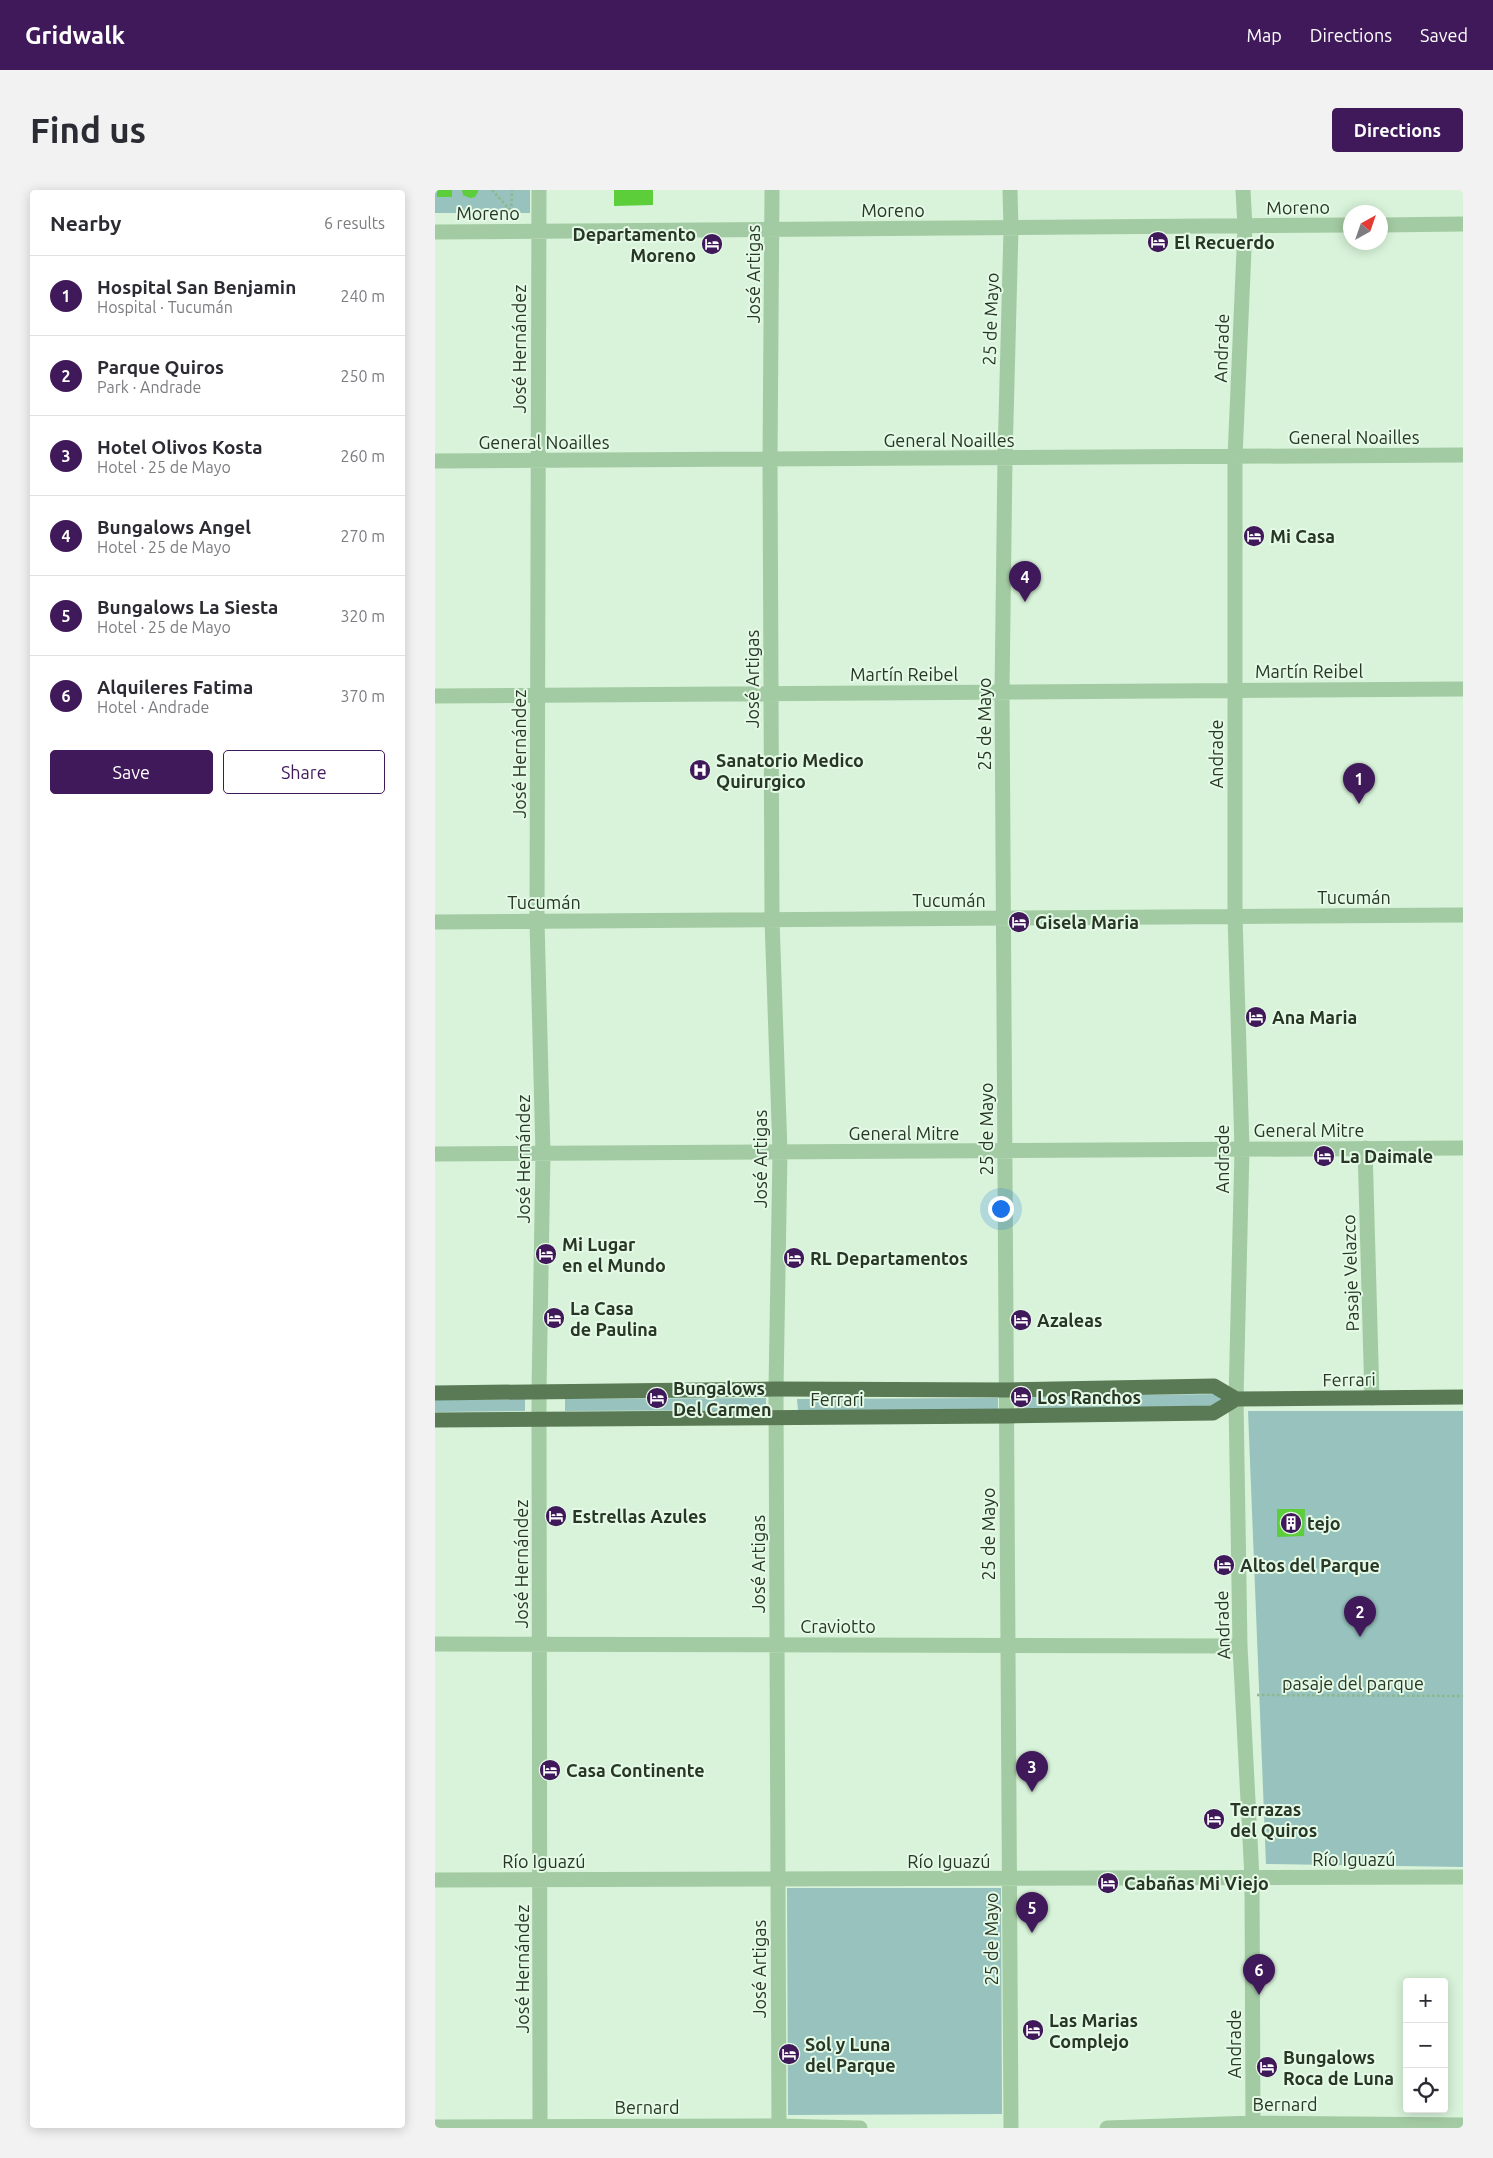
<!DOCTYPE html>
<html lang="en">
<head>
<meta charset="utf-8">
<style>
	body { margin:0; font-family:Ubuntu,sans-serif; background:#f2f2f3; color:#2b2b33 }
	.controls { position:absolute; right:15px; bottom:15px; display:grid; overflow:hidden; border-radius:5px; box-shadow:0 2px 12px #0003 }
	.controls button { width:45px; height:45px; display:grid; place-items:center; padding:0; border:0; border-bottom:1px solid #e1e1e2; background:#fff; color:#2b2b33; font:25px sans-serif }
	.compass { position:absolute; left:908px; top:15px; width:45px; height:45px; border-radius:50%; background:#fff; box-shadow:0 2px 12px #0003; rotate:40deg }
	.you { position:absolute; left:565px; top:1018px; width:18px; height:18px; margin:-12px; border:4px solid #fff; border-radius:50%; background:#1a73e8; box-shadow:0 0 0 8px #1a73e833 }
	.badge { display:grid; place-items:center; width:32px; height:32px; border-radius:50%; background:#40195a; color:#fff; font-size:16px; font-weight:700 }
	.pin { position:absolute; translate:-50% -41px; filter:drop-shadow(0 1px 2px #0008) }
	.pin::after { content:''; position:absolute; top:26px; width:18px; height:15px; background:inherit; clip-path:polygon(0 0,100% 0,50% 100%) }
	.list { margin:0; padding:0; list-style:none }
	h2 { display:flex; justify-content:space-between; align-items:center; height:65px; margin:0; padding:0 20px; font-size:21px }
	h2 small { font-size:16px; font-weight:400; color:#7c7c81 }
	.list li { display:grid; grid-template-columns:32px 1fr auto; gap:15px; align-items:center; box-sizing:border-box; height:80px; padding:0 20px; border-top:1px solid #e1e1e2 }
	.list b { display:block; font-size:19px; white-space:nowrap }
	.list p { margin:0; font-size:16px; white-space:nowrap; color:#7c7c81 }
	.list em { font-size:16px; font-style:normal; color:#7c7c81 }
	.actions { display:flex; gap:10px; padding:15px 20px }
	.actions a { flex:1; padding:11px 0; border:1px solid #40195a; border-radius:5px; text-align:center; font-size:18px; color:#40195a }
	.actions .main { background:#40195a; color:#fff }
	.icon { flex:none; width:28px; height:28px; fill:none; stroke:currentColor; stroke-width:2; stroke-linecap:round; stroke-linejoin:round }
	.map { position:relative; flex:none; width:1028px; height:1938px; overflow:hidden; border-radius:5px }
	header { display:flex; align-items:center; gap:30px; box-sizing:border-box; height:70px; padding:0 25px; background:#40195a; color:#fff }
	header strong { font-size:24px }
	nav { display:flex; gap:28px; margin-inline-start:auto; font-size:18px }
	.intro { display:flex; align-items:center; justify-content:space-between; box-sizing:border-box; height:120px; padding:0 30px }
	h1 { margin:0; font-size:35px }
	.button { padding:12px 22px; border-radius:5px; background:#40195a; color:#fff; font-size:18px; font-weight:700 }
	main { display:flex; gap:30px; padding:0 30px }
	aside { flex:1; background:#fff; border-radius:5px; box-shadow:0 2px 12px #0003 }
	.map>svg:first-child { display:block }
</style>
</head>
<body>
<header>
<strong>Gridwalk</strong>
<nav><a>Map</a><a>Directions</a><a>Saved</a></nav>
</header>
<div class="intro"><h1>Find us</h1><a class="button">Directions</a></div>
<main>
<aside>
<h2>Nearby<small>6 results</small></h2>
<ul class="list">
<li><span class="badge">1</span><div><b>Hospital San Benjamin</b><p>Hospital · Tucumán</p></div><em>240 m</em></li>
<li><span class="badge">2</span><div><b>Parque Quiros</b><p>Park · Andrade</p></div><em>250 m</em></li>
<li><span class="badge">3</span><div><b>Hotel Olivos Kosta</b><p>Hotel · 25 de Mayo</p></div><em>260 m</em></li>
<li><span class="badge">4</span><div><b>Bungalows Angel</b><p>Hotel · 25 de Mayo</p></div><em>270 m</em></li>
<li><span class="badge">5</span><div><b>Bungalows La Siesta</b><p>Hotel · 25 de Mayo</p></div><em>320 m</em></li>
<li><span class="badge">6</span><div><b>Alquileres Fatima</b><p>Hotel · Andrade</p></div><em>370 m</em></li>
</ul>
<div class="actions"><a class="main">Save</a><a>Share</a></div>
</aside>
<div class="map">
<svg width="1028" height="1938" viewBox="0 0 1028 1938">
	<rect width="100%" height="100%" fill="#d8f3d9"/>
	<path fill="#97c2bd" d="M0,0H95V23H0Z
		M790,1204V1217L589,1218V1206Z
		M331,1208V1220L130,1221V1209Z
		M563,1208V1220L363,1221L362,1209Z
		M90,1209V1221L0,1222V1210Z
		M813,1221H1028V1677L831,1674Z
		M352,1698H566L567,1924L353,1925Z"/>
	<path fill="#5bce3a" d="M2,0H17V7H2Z
		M27,0H43V2L40,7L35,8L28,5Z
		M179,0H218V15L179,16Z
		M842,1319H870L869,1346L842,1347Z"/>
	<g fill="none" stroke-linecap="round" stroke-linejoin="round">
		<path stroke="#8eb78d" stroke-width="2.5" stroke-dasharray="2.5 2.5" stroke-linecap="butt" d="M57,0L76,21
			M76,26L77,0
			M822,1505L1028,1506"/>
		<path stroke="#a3cba3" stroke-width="15" d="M104,0L102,731L108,964L104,1201L105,1938
			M337,0L335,270L337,730L345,962L341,1199L344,1938
			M575,0L576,39L570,268L567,502L576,1938
			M808,0L810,37L800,267V726L807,959L801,1209L805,1456L817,1688L818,1938
			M946,35L1028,34
			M0,42L916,35
			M0,271L1028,265
			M0,506L1028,499
			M0,732L1028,725
			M930,958L937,1208
			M0,964L1028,958
			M0,1454L805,1456
			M0,1690L1028,1687
			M0,1937L344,1936L425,1938
			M672,1938L818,1933L1028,1935"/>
		<path stroke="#5a7955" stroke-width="15" d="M0,1203L341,1199L571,1200L779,1196L801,1209
			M0,1230L572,1226L778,1223L801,1209L1028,1207"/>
	</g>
	<defs>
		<g id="hotel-disc" transform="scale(1.125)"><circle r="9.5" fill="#40195a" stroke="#e4fae6"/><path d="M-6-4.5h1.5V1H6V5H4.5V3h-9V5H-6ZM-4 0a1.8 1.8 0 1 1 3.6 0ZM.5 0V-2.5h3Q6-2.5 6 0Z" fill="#fff"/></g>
		<g id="hospital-disc" transform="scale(1.125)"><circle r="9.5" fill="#40195a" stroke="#e4fae6"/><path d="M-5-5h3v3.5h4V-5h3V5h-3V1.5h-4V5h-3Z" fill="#fff"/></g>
		<g id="building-disc" transform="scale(1.125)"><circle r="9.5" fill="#40195a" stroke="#e4fae6"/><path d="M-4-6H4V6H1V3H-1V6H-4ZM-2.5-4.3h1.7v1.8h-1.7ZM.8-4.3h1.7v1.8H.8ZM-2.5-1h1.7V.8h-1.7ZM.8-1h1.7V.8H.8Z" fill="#fff"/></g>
	</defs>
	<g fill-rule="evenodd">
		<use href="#hotel-disc" x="723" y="52"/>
		<use href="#hotel-disc" x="277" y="54"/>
		<use href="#hotel-disc" x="819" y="346"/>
		<use href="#hospital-disc" x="265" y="580"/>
		<use href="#hotel-disc" x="584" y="732"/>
		<use href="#hotel-disc" x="821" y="827"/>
		<use href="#hotel-disc" x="889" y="966"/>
		<use href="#hotel-disc" x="111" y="1064"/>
		<use href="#hotel-disc" x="359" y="1068"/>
		<use href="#hotel-disc" x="119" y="1128"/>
		<use href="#hotel-disc" x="586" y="1130"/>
		<use href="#hotel-disc" x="586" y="1207"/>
		<use href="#hotel-disc" x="222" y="1208"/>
		<use href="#hotel-disc" x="121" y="1326"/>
		<use href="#building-disc" x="856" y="1333"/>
		<use href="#hotel-disc" x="789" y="1375"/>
		<use href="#hotel-disc" x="115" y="1580"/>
		<use href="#hotel-disc" x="779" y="1629"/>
		<use href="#hotel-disc" x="673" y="1693"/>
		<use href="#hotel-disc" x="598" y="1840"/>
		<use href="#hotel-disc" x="354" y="1864"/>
		<use href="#hotel-disc" x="832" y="1877"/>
	</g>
	<g text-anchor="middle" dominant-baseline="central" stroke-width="4" stroke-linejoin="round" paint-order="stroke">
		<g font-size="18" fill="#283626" stroke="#e4fae6">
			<text transform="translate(863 17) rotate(-1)">Moreno</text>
			<text x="458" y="20">Moreno</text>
			<text x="53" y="23">Moreno</text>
			<text transform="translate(318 84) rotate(-90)">José Artigas</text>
			<text transform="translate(555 129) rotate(-88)">25 de Mayo</text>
			<text transform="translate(786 158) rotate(-88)">Andrade</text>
			<text transform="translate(84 159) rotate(-90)">José Hernández</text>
			<text x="919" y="247">General Noailles</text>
			<text x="514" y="250">General Noailles</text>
			<text x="109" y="252">General Noailles</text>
			<text x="874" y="481">Martín Reibel</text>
			<text x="469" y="484">Martín Reibel</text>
			<text transform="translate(317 489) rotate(-90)">José Artigas</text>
			<text transform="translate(549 534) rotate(-90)">25 de Mayo</text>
			<text transform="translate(84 564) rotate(-90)">José Hernández</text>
			<text transform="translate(781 564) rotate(-90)">Andrade</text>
			<text x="919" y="707">Tucumán</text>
			<text x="514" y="710">Tucumán</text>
			<text x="109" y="712">Tucumán</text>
			<text transform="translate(551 939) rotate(-90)">25 de Mayo</text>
			<text x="874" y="940">General Mitre</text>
			<text x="469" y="943">General Mitre</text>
			<text transform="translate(88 969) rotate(-90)">José Hernández</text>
			<text transform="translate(325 969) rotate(-90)">José Artigas</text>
			<text transform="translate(787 969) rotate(-90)">Andrade</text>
			<text transform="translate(915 1083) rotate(-92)">Pasaje Velazco</text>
			<text transform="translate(914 1189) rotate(-1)">Ferrari</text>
			<text x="402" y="1209">Ferrari</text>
			<text transform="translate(553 1344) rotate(-90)">25 de Mayo</text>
			<text transform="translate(86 1374) rotate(-90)">José Hernández</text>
			<text transform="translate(323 1374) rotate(-90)">José Artigas</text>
			<text transform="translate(787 1435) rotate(-92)">Andrade</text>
			<text x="403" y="1436">Craviotto</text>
			<text x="918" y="1493">pasaje del parque</text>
			<text x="919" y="1669">Río Iguazú</text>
			<text x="109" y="1671">Río Iguazú</text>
			<text x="514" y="1671">Río Iguazú</text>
			<text transform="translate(556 1749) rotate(-90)">25 de Mayo</text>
			<text transform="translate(87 1779) rotate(-90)">José Hernández</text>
			<text transform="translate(324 1779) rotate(-90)">José Artigas</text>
			<text transform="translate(799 1854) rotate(-90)">Andrade</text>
			<text x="850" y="1914">Bernard</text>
			<text x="212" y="1917">Bernard</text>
		</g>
		<g font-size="18" font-weight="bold" fill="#283626" stroke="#e4fae6" text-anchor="start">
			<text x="261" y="44" text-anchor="end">Departamento<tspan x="261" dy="21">Moreno</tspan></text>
			<text x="739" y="52">El Recuerdo</text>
			<text x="835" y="346">Mi Casa</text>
			<text x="281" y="570">Sanatorio Medico<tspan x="281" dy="21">Quirurgico</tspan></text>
			<text x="600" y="732">Gisela Maria</text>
			<text x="837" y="827">Ana Maria</text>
			<text x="905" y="966">La Daimale</text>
			<text x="127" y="1054">Mi Lugar<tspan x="127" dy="21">en el Mundo</tspan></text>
			<text x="375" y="1068">RL Departamentos</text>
			<text x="135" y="1118">La Casa<tspan x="135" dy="21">de Paulina</tspan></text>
			<text x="602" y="1130">Azaleas</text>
			<text x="238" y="1198">Bungalows<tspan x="238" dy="21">Del Carmen</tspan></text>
			<text x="602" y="1207">Los Ranchos</text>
			<text x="137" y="1326">Estrellas Azules</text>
			<text x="872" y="1333">tejo</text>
			<text x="805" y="1375">Altos del Parque</text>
			<text x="131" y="1580">Casa Continente</text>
			<text x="795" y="1619">Terrazas<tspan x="795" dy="21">del Quiros</tspan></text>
			<text x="689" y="1693">Cabañas Mi Viejo</text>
			<text x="614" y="1830">Las Marias<tspan x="614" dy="21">Complejo</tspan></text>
			<text x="370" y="1854">Sol y Luna<tspan x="370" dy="21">del Parque</tspan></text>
			<text x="848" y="1867">Bungalows<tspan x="848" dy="21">Roca de Luna</tspan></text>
		</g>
	</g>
</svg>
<div class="controls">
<button>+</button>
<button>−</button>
<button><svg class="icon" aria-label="locate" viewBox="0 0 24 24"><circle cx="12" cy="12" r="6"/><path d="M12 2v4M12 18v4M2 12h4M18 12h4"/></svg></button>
</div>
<svg class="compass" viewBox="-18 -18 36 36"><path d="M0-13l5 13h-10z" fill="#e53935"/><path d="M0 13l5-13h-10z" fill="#7c7c81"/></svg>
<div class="you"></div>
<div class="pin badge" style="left:924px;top:614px">1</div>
<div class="pin badge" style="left:925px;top:1447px">2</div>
<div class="pin badge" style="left:597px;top:1602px">3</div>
<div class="pin badge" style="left:590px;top:412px">4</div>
<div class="pin badge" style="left:597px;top:1743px">5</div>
<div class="pin badge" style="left:824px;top:1805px">6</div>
</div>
</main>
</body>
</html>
